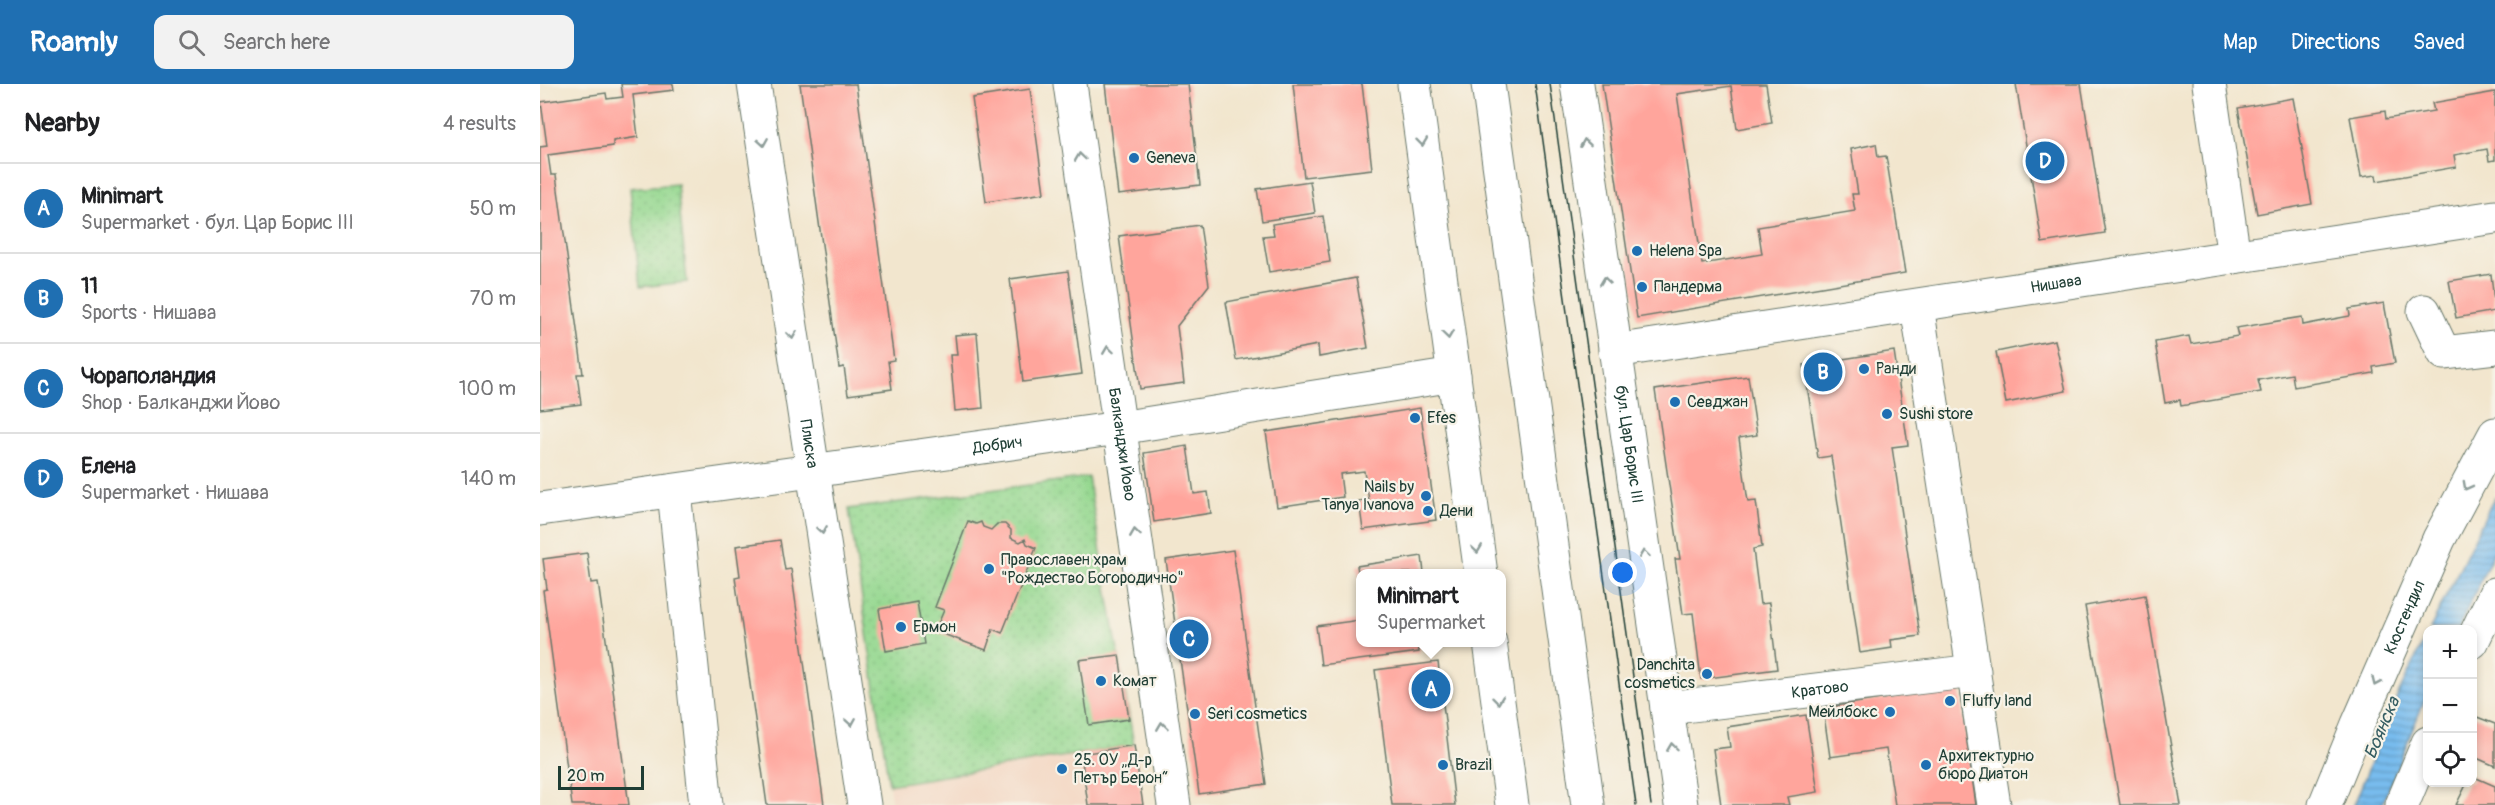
<!DOCTYPE html>
<html lang="en">
<head>
<meta charset="utf-8">
<style>
	body { margin:0; font-family:Pangolin,sans-serif; background:#f2f2f2; color:#202124 }
	.controls { position:absolute; right:18px; bottom:18px; display:grid; overflow:hidden; border-radius:12px; box-shadow:0 3px 9px #0003 }
	.controls button { width:54px; height:54px; display:grid; place-items:center; padding:0; border:0; border-bottom:2px solid #e0e0e0; background:#fff; color:#202124; font:30px sans-serif }
	.scale { position:absolute; left:18px; bottom:15px; width:86px; box-sizing:border-box; padding-left:6px; border:3px solid #1f3d34; border-top:0; font-size:16px; line-height:21px; white-space:nowrap; color:#1f3d34; -webkit-text-stroke:4px #f7f3e8; paint-order:stroke }
	.you { position:absolute; left:1083px; top:489px; width:21px; height:21px; margin:-15px; border:4px solid #fff; border-radius:50%; background:#1a73e8; box-shadow:0 0 0 9px #1a73e833 }
	.badge { display:grid; place-items:center; width:39px; height:39px; border-radius:50%; background:#1f6fb2; color:#fff; font-size:20px; font-weight:700 }
	.pin { position:absolute; translate:-50% -50%; border:3px solid #fff; box-shadow:0 2px 6px #0006 }
	.popup { position:absolute; left:816px; top:485px; width:150px; height:78px; box-sizing:border-box; display:grid; place-content:center; border-radius:12px; background:#fff; filter:drop-shadow(0 2px 4px #0005); font-size:20px; white-space:nowrap; color:#757577 }
	.popup b { font-size:22px; color:#202124 }
	.popup::after { content:''; position:absolute; left:50%; top:100%; margin-left:-12px; border:12px solid transparent; border-top-color:#fff }
	.list { margin:0; padding:0; list-style:none }
	h2 { display:flex; justify-content:space-between; align-items:center; height:78px; margin:0; padding:0 24px; font-size:26px }
	h2 small { font-size:20px; font-weight:400; color:#757577 }
	.list li { display:grid; grid-template-columns:39px 1fr auto; gap:18px; align-items:center; box-sizing:border-box; height:90px; padding:0 24px; border-top:2px solid #e0e0e0 }
	.list b { display:block; font-size:22px; white-space:nowrap }
	.list p { margin:0; font-size:20px; white-space:nowrap; color:#757577 }
	.list em { font-size:20px; font-style:normal; color:#757577 }
	.icon { flex:none; width:33px; height:33px; fill:none; stroke:currentColor; stroke-width:2; stroke-linecap:round; stroke-linejoin:round }
	.map { position:relative; flex:none; width:1955px; height:721px; overflow:hidden }
	header { display:flex; align-items:center; gap:36px; box-sizing:border-box; height:84px; padding:0 30px; background:#1f6fb2; color:#fff }
	header strong { font-size:28px }
	nav { display:flex; gap:33px; margin-inline-start:auto; font-size:21px }
	.search { width:420px; height:54px; background:#f2f2f2; display:flex; align-items:center; gap:15px; box-sizing:border-box; padding:0 21px; border-radius:12px; color:#757577; font-size:22px }
	main { display:flex }
	aside { flex:1; background:#fff }
	.map>svg:first-child { display:block }
</style>
</head>
<body>
<header>
<strong>Roamly</strong>
<div class="search"><svg class="icon" aria-label="search" viewBox="0 0 24 24"><circle cx="10" cy="10" r="6"/><path d="M15 15l6 6"/></svg>Search here</div>
<nav><a>Map</a><a>Directions</a><a>Saved</a></nav>
</header>
<main>
<aside>
<h2>Nearby<small>4 results</small></h2>
<ul class="list">
<li><span class="badge">A</span><div><b>Minimart</b><p>Supermarket · бул. Цар Борис III</p></div><em>50 m</em></li>
<li><span class="badge">B</span><div><b>11</b><p>Sports · Нишава</p></div><em>70 m</em></li>
<li><span class="badge">C</span><div><b>Чораполандия</b><p>Shop · Балканджи Йово</p></div><em>100 m</em></li>
<li><span class="badge">D</span><div><b>Елена</b><p>Supermarket · Нишава</p></div><em>140 m</em></li>
</ul>
</aside>
<div class="map">
<svg width="1955" height="721" viewBox="0 0 1955 721">
	<defs>
		<pattern id="park-dots" width="8" height="8" patternUnits="userSpaceOnUse" patternTransform="scale(1.5)"><rect width="8" height="8" fill="#95d890"/><path d="M2 2h.1M6 6h.1" fill="none" stroke="#80ba7d" stroke-width="1.8" stroke-linecap="round"/></pattern>
		<pattern id="water-rules" width="6" height="5" patternUnits="userSpaceOnUse" patternTransform="scale(1.5)"><rect width="6" height="5" fill="#78bcee"/><path d="M0 2.5h6" fill="none" stroke="#629ac2"/></pattern>
	</defs>
	<rect width="100%" height="100%" fill="#f7f3e8"/>
	<filter id="ink" filterUnits="userSpaceOnUse"><feTurbulence type="fractalNoise" baseFrequency=".0167" numOctaves="2"/><feDisplacementMap in="SourceGraphic" scale="12" xChannelSelector="R" yChannelSelector="G"/><feConvolveMatrix kernelMatrix="1 2 1 2 8 2 1 2 1" color-interpolation-filters="sRGB"/></filter>
	<filter id="wash" filterUnits="userSpaceOnUse"><feTurbulence type="fractalNoise" baseFrequency=".008" numOctaves="4" result="noise"/><feDisplacementMap in="SourceGraphic" scale="24" xChannelSelector="R" yChannelSelector="G"/><feGaussianBlur stdDeviation="1.35" result="paint"/><feColorMatrix in="noise" values="0 0 0 0 0 0 0 0 0 0 0 0 0 0 0 0 0 1.4 0 .05"/><feComposite in="paint" operator="in"/></filter>
	<g filter="url(#wash)">
		<rect width="100%" height="100%" fill="#f2e6ce"/>
		<path fill="#f3d4bf" d="M594,661L603,721H352L349,701Z"/>
		<path fill="url(#park-dots)" stroke="#5a8a62" stroke-width="1.5" d="M137,100L147,198L100,203L90,104Z
			M548,393L594,661L349,701L309,425Z"/>
		<path fill="url(#water-rules)" stroke="#4c7c91" stroke-width="1.5" d="M1955,412V466L1918,545H1890Z
			M1887,550V610L1842,721H1814L1857,613Z"/>
		<g id="blocks">
			<path fill="#ffa59c" d="M81,0H133L134,6L93,11L98,53L73,57V62L8,71L11,91H16L43,290H37L41,320L0,325V63L7,62L1,18L66,9L67,15L83,13Z
				M260,0H316L354,276L348,277L352,305L308,311L304,283L299,284Z
				M565,0H648L660,101L578,111Z
				M753,0H822L832,85L764,93Z
				M1062,0H1226L1232,39L1197,45L1191,2L1137,10L1162,180L1222,170L1218,143L1315,127L1312,110H1318L1311,65L1336,60L1338,73L1346,72L1365,189L1097,234Z
				M1476,0H1541L1565,149L1502,159Z
				M490,5L504,109L446,118L432,14Z
				M1955,8V76L1949,77L1947,65L1914,71L1916,83L1837,97L1836,91L1821,93L1810,33L1845,27L1846,35L1894,27L1892,19Z
				M1753,14L1772,120L1717,130L1698,24Z
				M770,97L775,129L722,137L717,105Z
				M783,132L790,178L729,188L723,152L734,151L732,140Z
				M660,141L669,201L637,242L644,299L600,305L579,152Z
				M528,187L542,290L483,298L470,195Z
				M1951,190L1955,227L1916,234L1909,197Z
				M816,194L828,264L779,273L778,261L696,276L686,218Z
				M1844,219L1855,279L1833,283L1834,289L1754,303L1752,290L1718,296L1721,308L1641,322L1640,316L1625,319L1615,258L1649,252L1651,260L1698,252L1696,244L1762,233L1763,241L1799,234L1810,232L1809,225Z
				M437,249L443,324L415,327L410,271H417L415,251Z
				M1515,256L1526,307L1466,319L1456,268Z
				M1354,267L1368,361L1352,363L1380,552L1351,556L1352,564L1320,569L1291,372L1278,374L1264,281Z
				M1208,292L1217,351L1199,354L1208,418L1216,417L1222,463L1213,465L1220,520L1229,519L1237,585L1161,595L1153,529L1143,530L1135,475H1140L1115,306Z
				M880,324L896,436L823,446L819,417L829,416L824,387L800,390L803,413L737,423L726,348Z
				M647,362L654,410L668,408L671,429L614,438L604,369Z
				M428,437L436,440L441,438L443,443L451,446L457,440H465L471,446V454L480,458L485,455L487,460L496,464L462,549L453,545L446,566L395,547L404,526L395,523Z
				M240,456L245,486L251,485L284,721H227L195,493L200,492L196,462Z
				M693,466L726,700L659,710L626,476Z
				M47,469L51,499L58,498L89,721H32L3,506L7,505L3,475Z
				M882,472L884,489H820L819,494L817,482Z
				M1605,511L1641,721H1580L1545,522Z
				M377,518L384,560L346,567L339,525Z
				M820,536V558H878L879,568L781,581L776,542Z
				M579,571L589,635L549,641L539,576Z
				M898,578L915,721H852L835,586Z
				M1419,603L1436,721H1355L1346,665L1290,673L1283,624Z
				M1266,631L1278,708L1247,713L1249,721H1181L1173,665L1190,663L1187,643Z
				M1932,631L1955,640V682L1932,672Z
				M594,661L603,721H548L541,670Z
				M1932,692L1955,702V721H1916L1927,699L1932,698Z"/>
		</g>
	</g>
	<g filter="url(#ink)">
		<use href="#blocks" fill-opacity="0" stroke="#69786a" stroke-width="1.5"/>
		<g fill="none" stroke-linecap="round" stroke-linejoin="round">
			<g stroke="#69786a" stroke-width="35">
				<g id="minor">
					<path id="s1" d="M214,0L324,721"/>
					<path id="s2" d="M530,0L634,721"/>
					<path d="M874,0L941,490"/>
					<path id="s3" d="M1037,0L1141,721"/>
					<path d="M1669,0L1694,173"/>
					<path d="M1377,222L1454,721"/>
					<path d="M1884,227L1904,269L1955,263"/>
					<path id="s4" d="M1075,267L1955,133"/>
					<path d="M134,407L166,721"/>
					<path id="s5" d="M0,425L579,344L914,291"/>
					<path d="M950,558L972,721"/>
					<path d="M1932,558L1955,510"/>
					<path id="s6" d="M1127,624L1434,587"/>
					<path id="s7" d="M1785,721L1818,640L1899,455L1955,350"/>
					<path d="M1862,721L1888,659"/>
				</g>
			</g>
			<g stroke="#69786a" stroke-width="35">
				<path id="major" d="M948,0L1048,721"/>
			</g>
			<use href="#minor" stroke="#fff" stroke-width="33"/>
			<use href="#major" stroke="#fff" stroke-width="33"/>
			<path stroke="#1f3d34" stroke-width="1.5" d="M995,0L1096,721
				M1010,0L1111,721"/>
		</g>
		<defs><path id="oneway-chevron" d="M-2-3.5L2.5 0L-2 3.5" fill="none" stroke-width="1.6" stroke-linecap="round" stroke-linejoin="round" transform="scale(1.5)"/></defs>
		<g stroke="#8f9e9a">
			<use href="#oneway-chevron" transform="translate(223 58) rotate(81)"/>
			<use href="#oneway-chevron" transform="translate(882 58) rotate(83)"/>
			<use href="#oneway-chevron" transform="translate(1045 59) rotate(-99)"/>
			<use href="#oneway-chevron" transform="translate(540 73) rotate(-98)"/>
			<use href="#oneway-chevron" transform="translate(1065 197) rotate(-98)"/>
			<use href="#oneway-chevron" transform="translate(252 251) rotate(81)"/>
			<use href="#oneway-chevron" transform="translate(908 251) rotate(82)"/>
			<use href="#oneway-chevron" transform="translate(568 266) rotate(-98)"/>
			<use href="#oneway-chevron" transform="translate(1927 402) rotate(118)"/>
			<use href="#oneway-chevron" transform="translate(282 446) rotate(81)"/>
			<use href="#oneway-chevron" transform="translate(595 449) rotate(-98)"/>
			<use href="#oneway-chevron" transform="translate(937 465) rotate(82)"/>
			<use href="#oneway-chevron" transform="translate(1104 470) rotate(-98)"/>
			<use href="#oneway-chevron" transform="translate(1836 598) rotate(114)"/>
			<use href="#oneway-chevron" transform="translate(958 616) rotate(83)"/>
			<use href="#oneway-chevron" transform="translate(311 638) rotate(81)"/>
			<use href="#oneway-chevron" transform="translate(622 642) rotate(-98)"/>
			<use href="#oneway-chevron" transform="translate(1132 663) rotate(-98)"/>
		</g>
	</g>
	<g fill="#1f6fb2" stroke="#f7f3e8" stroke-width="2">
		<circle cx="594" cy="74" r="6"/>
		<circle cx="1097" cy="167" r="6"/>
		<circle cx="1102" cy="203" r="6"/>
		<circle cx="1324" cy="285" r="6"/>
		<circle cx="1135" cy="318" r="6"/>
		<circle cx="1347" cy="330" r="6"/>
		<circle cx="875" cy="334" r="6"/>
		<circle cx="886" cy="412" r="6"/>
		<circle cx="888" cy="427" r="6"/>
		<circle cx="449" cy="485" r="6"/>
		<circle cx="361" cy="543" r="6"/>
		<circle cx="1167" cy="590" r="6"/>
		<circle cx="561" cy="597" r="6"/>
		<circle cx="1410" cy="617" r="6"/>
		<circle cx="1350" cy="628" r="6"/>
		<circle cx="655" cy="630" r="6"/>
		<circle cx="903" cy="681" r="6"/>
		<circle cx="1386" cy="681" r="6"/>
		<circle cx="522" cy="685" r="6"/>
	</g>
	<g text-anchor="middle" dominant-baseline="central" stroke-width="4.5" stroke-linejoin="round" paint-order="stroke">
		<g font-size="16" fill="#1f3d34" stroke="#f7f3e8" text-anchor="start">
			<text x="606" y="74">Geneva</text>
			<text x="1109" y="167">Helena Spa</text>
			<text x="1114" y="203">Пандерма</text>
			<text x="1336" y="285">Ранди</text>
			<text x="1147" y="318">Севджан</text>
			<text x="1359" y="330">Sushi store</text>
			<text x="887" y="334">Efes</text>
			<text x="874" y="403" text-anchor="end">Nails by<tspan x="874" dy="18">Tanya Ivanova</tspan></text>
			<text x="900" y="427">Дени</text>
			<text x="461" y="476">Православен храм<tspan x="461" dy="18">"Рождество Богородично"</tspan></text>
			<text x="373" y="543">Ермон</text>
			<text x="1155" y="581" text-anchor="end">Danchita<tspan x="1155" dy="18">cosmetics</tspan></text>
			<text x="573" y="597">Комат</text>
			<text x="1422" y="617">Fluffy land</text>
			<text x="1338" y="628" text-anchor="end">Мейлбокс</text>
			<text x="667" y="630">Seri cosmetics</text>
			<text x="1398" y="672">Архитектурно<tspan x="1398" dy="18">бюро Диатон</tspan></text>
			<text x="534" y="676">25. ОУ „Д-р<tspan x="534" dy="18">Петър Берон“</tspan></text>
			<text x="915" y="681">Brazil</text>
		</g>
		<g font-size="16" fill="#1f3d34" stroke="#f7f3e8">
			<text stroke="none"><textPath href="#s4" startOffset="446">Нишава</textPath></text>
			<text stroke="none"><textPath href="#s2" startOffset="364">Балканджи Йово</textPath></text>
			<text stroke="none"><textPath href="#s1" startOffset="364">Плиска</textPath></text>
			<text stroke="none"><textPath href="#s5" startOffset="462">Добрич</textPath></text>
			<text stroke="none"><textPath href="#s3" startOffset="364">бул. Цар Борис III</textPath></text>
			<text stroke="none"><textPath href="#s7" startOffset="204">Кюстендил</textPath></text>
			<text stroke="none"><textPath href="#s6" startOffset="154">Кратово</textPath></text>
		</g>
		<g font-size="18" font-style="italic" fill="#355d62" stroke="#f7f3e8">
			<text transform="translate(1842 644) rotate(-67)">Боянска</text>
		</g>
	</g>
</svg>
<div class="controls">
<button>+</button>
<button>−</button>
<button><svg class="icon" aria-label="locate" viewBox="0 0 24 24"><circle cx="12" cy="12" r="6"/><path d="M12 2v4M12 18v4M2 12h4M18 12h4"/></svg></button>
</div>
<div class="scale">20 m</div>
<div class="you"></div>
<div class="pin badge" style="left:891px;top:605px">A</div>
<div class="popup"><b>Minimart</b>Supermarket</div>
<div class="pin badge" style="left:1283px;top:288px">B</div>
<div class="pin badge" style="left:649px;top:555px">C</div>
<div class="pin badge" style="left:1505px;top:77px">D</div>
</div>
</main>
</body>
</html>
